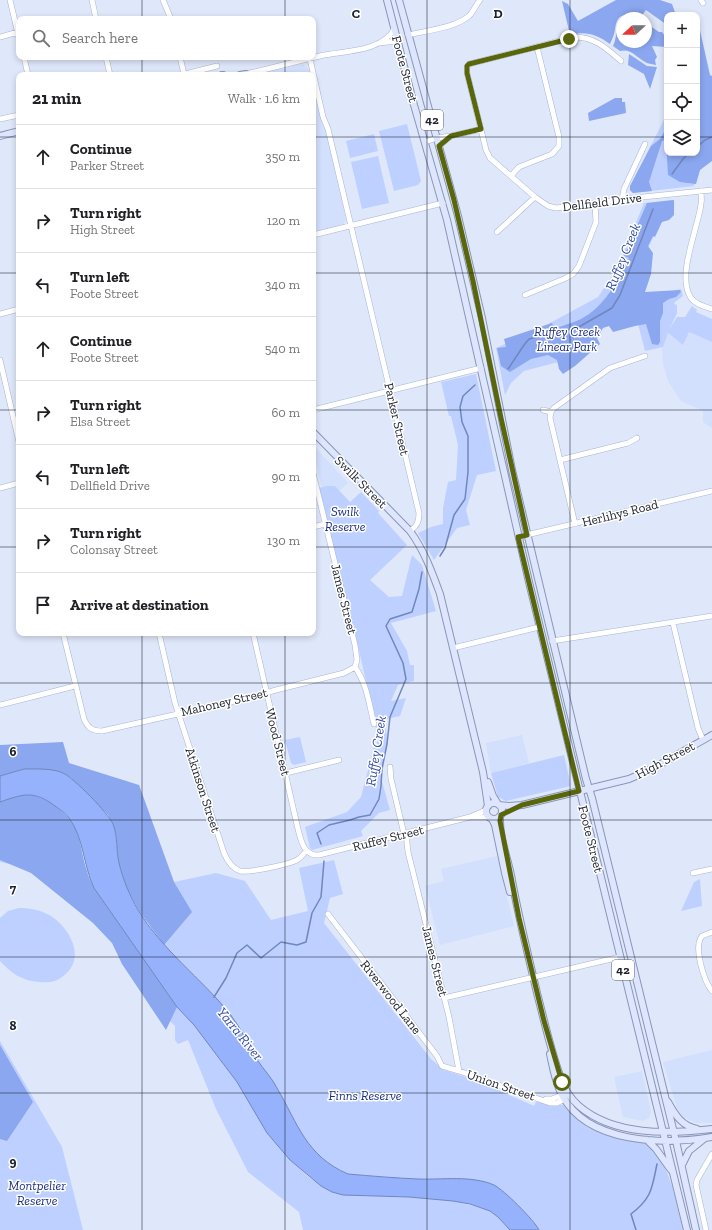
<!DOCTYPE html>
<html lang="en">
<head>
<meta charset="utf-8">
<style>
	body { margin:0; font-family:"Zilla Slab",serif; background:#f2f2f2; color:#202124 }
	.controls { position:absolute; right:12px; top:12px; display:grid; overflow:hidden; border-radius:8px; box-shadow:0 2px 6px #0003 }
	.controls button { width:36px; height:36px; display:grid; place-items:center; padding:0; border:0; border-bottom:1px solid #e0e0e0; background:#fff; color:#202124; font:20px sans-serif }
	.compass { position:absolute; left:616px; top:12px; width:36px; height:36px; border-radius:50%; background:#fff; box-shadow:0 2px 6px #0003; rotate:248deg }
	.stop { position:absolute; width:12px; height:12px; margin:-9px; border:3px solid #5a660b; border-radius:50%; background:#fff }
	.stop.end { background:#5a660b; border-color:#fff; box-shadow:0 1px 4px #0008 }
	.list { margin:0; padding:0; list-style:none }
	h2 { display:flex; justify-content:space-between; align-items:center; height:52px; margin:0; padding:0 16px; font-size:17px }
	h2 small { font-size:13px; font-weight:400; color:#757577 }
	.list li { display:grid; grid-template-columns:26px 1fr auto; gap:12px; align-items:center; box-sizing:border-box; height:64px; padding:0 16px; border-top:1px solid #e0e0e0 }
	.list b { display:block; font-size:15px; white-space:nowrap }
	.list p { margin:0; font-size:13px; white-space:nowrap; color:#757577 }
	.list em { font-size:13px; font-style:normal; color:#757577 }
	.icon { flex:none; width:22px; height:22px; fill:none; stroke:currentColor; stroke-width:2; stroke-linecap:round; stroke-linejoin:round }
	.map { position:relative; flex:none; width:712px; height:1230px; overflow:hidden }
	.search { position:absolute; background:#fff; box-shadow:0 2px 6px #0003; left:16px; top:16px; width:300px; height:44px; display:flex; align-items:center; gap:10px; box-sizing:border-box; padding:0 14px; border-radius:8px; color:#757577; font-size:15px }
	.panel { position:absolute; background:#fff; box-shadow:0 2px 6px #0003; left:16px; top:72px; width:300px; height:564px; border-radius:8px }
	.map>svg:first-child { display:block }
</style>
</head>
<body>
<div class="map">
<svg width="712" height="1230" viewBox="0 0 712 1230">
	<rect width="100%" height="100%" fill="#dfe7fa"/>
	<path fill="#d2dffd" d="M302,64L308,68L311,75H256Z
		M313,83L317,100V105L322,124L325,128L346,219L344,223L341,225L313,233Z
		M689,332L712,342V428L703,422V411L681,401L668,381L663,364L662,347H663L667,333L683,344Z
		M313,445L348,483L339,491L335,486L322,488L313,452Z
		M522,735L529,763L491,773L486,743Z
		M497,856L514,926L440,945L425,886L444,881L441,869Z
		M712,1050V1123H696L683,1117L677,1108L663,1062Z
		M642,1071L651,1112L649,1118L643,1121L623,1117L614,1077Z"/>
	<path fill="#bed0ff" d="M667,114V153H697L698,162L694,186L633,193L630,190V186Z
		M407,124L421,181L418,185L394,191L379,131Z
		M374,134L378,151L350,158L346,141Z
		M378,156L389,203L362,209L351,162Z
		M672,200L646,252L643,298L681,289L683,296L675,302L674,304L677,305V313L670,328L677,317H685L692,306L697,310L696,312L712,319V342L689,332L683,345L668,333L663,347L645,351L637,320H608L581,356L524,371L511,383L505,395L496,348L537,330L598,297L617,269L644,203Z
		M476,374L496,471L477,475L466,510L470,525L457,528L434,560L418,533L431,527L443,524V508L448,482L456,480L458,445L451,416H449L441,382Z
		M327,486H335L350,502L361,492L379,511L378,513L407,545L370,580L389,597L402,596L412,555L422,565L436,611L391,623L407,651L410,665H414V681L398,685L391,701L406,698L400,716L383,720L388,739L382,769L381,778L390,810L379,813L361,831L363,836L312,850L310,848L305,827L347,812L361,797L374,747L377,744L378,734L353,624L319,488Z
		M300,737L306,762L294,765L291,763L285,740Z
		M564,755L571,786L506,801L498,797L491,773Z
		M139,785L174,882L216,873L245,881L271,920L308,911L299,868L334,860L343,894L330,898L324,923L431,1059L444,1070L497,1087L498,1090L534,1106L536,1102L563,1105L580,1120L596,1130L604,1133L645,1142C669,1158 677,1204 683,1230H539C534,1220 504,1190 494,1185C471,1175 442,1180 418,1179C395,1178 371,1176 348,1174L327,1163L320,1158L312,1148L297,1127L277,1087L259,1063L231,1015L198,979L164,945L112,791Z
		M0,802L194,1025L237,1082L267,1133L290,1160L310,1178L332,1192L343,1195L409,1197L453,1201L470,1205L490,1211L498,1217L510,1230H303L299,1212L248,1172L216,1109L188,1040L178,1044L175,1040V1026L158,1009L113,942L40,870L0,862Z
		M700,879L702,906L681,911L694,882Z
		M19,908C30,908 41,910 51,916C71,929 87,960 62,977C56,982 47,983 39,982C22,981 11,973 0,961V918L8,911Z
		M0,1041L62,1147L83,1230H0Z"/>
	<path fill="#8ba7f0" d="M616,0H660L672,4L676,15H667V25L646,10L640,18C636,17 631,15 627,15C615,15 616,26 614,34C613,38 611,41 610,44C596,34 586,31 570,35L562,1L568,4L578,21Z
		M697,17L710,75L712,76V161L700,170L696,184L680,182L668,175L666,140L662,141L649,182L652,191L633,193L630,190V186L651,146L660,139L667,127V153H697Z
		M622,20V42H646V23L659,32H662L667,39V47L652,46L657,57L655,60L656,65C653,64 649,64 647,63C637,58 631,48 620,51L613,46C617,38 616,26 622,20Z
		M629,54L647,66L657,67L650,89L644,74L628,65Z
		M615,98H622V102H625L626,113L589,121L588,113Z
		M674,200V215L669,220L662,222L655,237L653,236L648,246L653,253L651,274L645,292L680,290L681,292L676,297L669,299L663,303V313L660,321V342L658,345L652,344L646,324L635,326L613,332L609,326L603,328L597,338L600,344L575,366L563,374L559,369L557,360L548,355L531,359L510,372L501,366L497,348L506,347L504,339L552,323L555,329C563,325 573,323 581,319C604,307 618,281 629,258L624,256L647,203Z
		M63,742L69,763L139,785L174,882L192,912L164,945L139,911L126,887L118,862L116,835L113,825L108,815L71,778L63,773L24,769L0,776V745Z
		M30,794C41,797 49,801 58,808C83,828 78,843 87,871C88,876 91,882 94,888L177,1007L166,1030L122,964L112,943L93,923L31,873L0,860V802L19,795Z
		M0,1045L33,1102L7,1141L0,1139Z"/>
	<path fill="#96b2fc" stroke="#7186bd" d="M24,769C36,769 52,768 63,773C74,778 108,813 113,824C118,837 116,850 119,863C123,880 130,896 138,910C162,950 201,978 230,1014C241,1028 249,1046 258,1061C264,1070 272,1078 277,1088C298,1124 306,1156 348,1174C371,1176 395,1178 418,1179C442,1180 471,1175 494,1185C504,1190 534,1220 539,1230H510L498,1217L490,1211L470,1204L453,1201L409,1197L343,1195L332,1192L321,1186L290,1160L267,1133L237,1082L194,1025L177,1007L94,888C83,865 84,838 69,818C66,813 59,809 55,806C34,790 23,794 0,802V776Z"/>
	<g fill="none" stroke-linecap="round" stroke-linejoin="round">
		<path stroke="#7186bd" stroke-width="1.5" d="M697,147L705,140L712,137
			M672,174L683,159L689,153
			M508,369L524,345L529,339L577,328L612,308L620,295L653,209
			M440,556L445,548L454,515L465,499L468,472V436L462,422L460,407L463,396L475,385
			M321,844L317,833L329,825L350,820L359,817L370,815L379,799L381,786L382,769L387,744L390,717L406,679L403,663L386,626L390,619L412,612L419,589L422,572
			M214,997L226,978L237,953L247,945L261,958L281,942L297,945L306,942L312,913L321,897L324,861
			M636,1230L631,1214C652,1198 652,1188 657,1164"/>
		<g stroke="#a9b5d3" stroke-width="6">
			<path id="minor" d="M10,0L19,38
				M92,0L96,19
				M163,0L171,19
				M701,0L703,3
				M408,35C425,31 455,28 469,16C473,12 476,5 480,0
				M0,37L18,32
				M379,43L397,41
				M24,57L28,75
				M106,57L110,75
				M180,57L184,74
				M310,59L323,117L328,129L419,513C419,522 417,526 410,531
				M621,61C607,49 595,37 575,37L469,64L467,67V73L486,150L490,158L535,197L548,206L556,208L643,197L712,190
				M246,74C272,68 298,61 324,55C345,51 383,51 394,29
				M181,75L217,66
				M0,119L19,115
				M425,142L437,138L450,136
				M439,146L451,136L481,129
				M511,176L519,167L552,154L559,146V137L537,47
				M701,191C701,195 702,200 701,204C698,229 676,276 691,298C695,304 705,307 712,309
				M622,199L624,189L645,144
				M497,232L535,197
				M313,235L443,203
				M525,295L566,278L573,274L579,266L596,222L595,203
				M0,314L19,309
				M0,360L19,442
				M313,410L481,368
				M543,410L551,412L550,418L575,524
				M551,412L554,408L610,368L645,356
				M560,460L628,443L637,438
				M313,473L355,645L357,660L355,667C367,684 369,704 374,724
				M0,488L19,483
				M313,527L325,524
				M518,537L712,491
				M673,623L698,728L703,740
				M63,633L84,719C88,728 92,731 102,731L249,698L276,690L344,673L355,667
				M159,633L175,703L224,853C227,860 231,868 240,871C249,873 285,865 295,861C300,859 303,855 306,851
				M253,633L298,829C301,841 304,856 319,855L470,817L486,810
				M552,641L712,616
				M453,648L539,627
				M0,705L75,686
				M390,767L391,779L404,834
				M286,773L339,760
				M473,817H488
				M406,834L408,852L449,1017L459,1071
				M693,873L712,869
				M328,914L437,1056L442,1066L459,1071L550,1103H557L564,1099
				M712,932L702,936C693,947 704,981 712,991
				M444,998L620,957
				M546,1099H552L562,1095
				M706,1230L696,1185L697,1180L712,1154"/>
		</g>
		<g stroke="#8a96b4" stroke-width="8">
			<path id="major" d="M387,0L414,105L447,220L529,582L687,1230
				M399,0L458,216L482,318L512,470L586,779L592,798L676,1141L696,1230
				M222,75H223
				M240,75L246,74
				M0,136L19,131
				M313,432L410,531C424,550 432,572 440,594L483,772L488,806
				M488,782L493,796L498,804
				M486 811a8 8 0 1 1 16 0a8 8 0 1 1-16 0Z
				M499,805L509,806L522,805L629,779L652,769L712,735
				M500,816C499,836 507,856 511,875C518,915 528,954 537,993C545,1023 551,1053 562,1081C565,1090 571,1099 579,1106C614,1136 668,1134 712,1129
				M492,819L495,825L505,873L510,892
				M550,1054C553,1068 555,1082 562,1095C588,1144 664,1145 712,1137
				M668,1102C675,1115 682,1126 697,1129
				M647,1140L656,1149L671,1170
				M682,1165L689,1151L704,1139"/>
		</g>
		<use href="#minor" stroke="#fff" stroke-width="5"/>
		<use href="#major" stroke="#dde6fe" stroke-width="6"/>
	</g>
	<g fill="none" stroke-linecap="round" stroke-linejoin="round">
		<path stroke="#5a660b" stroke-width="5" d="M562,1082L544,1021L519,918L500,821L501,815L522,805L579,791L518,537L527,535L501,418L473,281L454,200L439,146L451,136L481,129L467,73V66L469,64L569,39"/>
	</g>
	<path fill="none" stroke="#1b202b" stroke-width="1" stroke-opacity="0.55" d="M142,0V19M285,0V19M427,0V1230M570,0V1230M142,57V75M285,57V75M0,137H19M313,137H667M697,137H712M0,273H19M313,273H712M0,410H19M313,410H712M0,547H19M313,547H712M142,633V1230M285,633V1230M0,683H712M0,820H712M0,957H712M0,1093H712"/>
	<g text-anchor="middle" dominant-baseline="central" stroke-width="3" stroke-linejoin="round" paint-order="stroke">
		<g fill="#fff" stroke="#5f636b" stroke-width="1">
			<rect x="421" y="110" width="22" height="20" rx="3"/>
			<rect x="612" y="960" width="22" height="20" rx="3"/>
		</g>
		<g font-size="12" font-weight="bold" fill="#1b202b">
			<text x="432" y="120">42</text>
			<text x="623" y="970">42</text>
		</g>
		<g font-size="13" fill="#1b202b" stroke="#fff">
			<text transform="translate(405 69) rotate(75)">Foote Street</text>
			<text transform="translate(602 202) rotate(-7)">Dellfield Drive</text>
			<text transform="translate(397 419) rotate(77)">Parker Street</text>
			<text transform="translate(361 482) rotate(45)">Swilk Street</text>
			<text transform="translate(620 513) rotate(-14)">Herlihys Road</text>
			<text transform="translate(344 599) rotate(76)">James Street</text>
			<text transform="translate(224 702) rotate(-13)">Mahoney Street</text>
			<text transform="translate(278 742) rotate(76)">Wood Street</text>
			<text transform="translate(665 760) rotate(-28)">High Street</text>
			<text transform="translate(203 790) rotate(72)">Atkinson Street</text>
			<text transform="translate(388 838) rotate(-14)">Ruffey Street</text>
			<text transform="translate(591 839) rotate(76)">Foote Street</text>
			<text transform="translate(435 961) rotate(76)">James Street</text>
			<text transform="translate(391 997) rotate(52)">Riverwood Lane</text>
			<text transform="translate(501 1085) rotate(19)">Union Street</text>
		</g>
		<g font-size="13" font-style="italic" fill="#1c2f82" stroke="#fff">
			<text x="567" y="331">Ruffey Creek<tspan x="567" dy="15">Linear Park</tspan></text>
			<text x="345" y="511">Swilk<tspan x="345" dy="15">Reserve</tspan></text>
			<text x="365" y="1095">Finns Reserve</text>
			<text x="37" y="1185">Montpelier<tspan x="37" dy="15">Reserve</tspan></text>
		</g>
		<g font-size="14" font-style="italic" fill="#344da3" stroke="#fff">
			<text transform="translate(623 257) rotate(-68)">Ruffey Creek</text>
			<text transform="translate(376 751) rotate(-81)">Ruffey Creek</text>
			<text transform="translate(240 1034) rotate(51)">Yarra River</text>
		</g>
	</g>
	<g font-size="13" text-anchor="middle" font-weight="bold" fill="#1b202b" stroke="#fff" stroke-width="3" stroke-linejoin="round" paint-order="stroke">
		<text x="356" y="18">C</text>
		<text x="498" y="18">D</text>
		<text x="13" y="756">6</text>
		<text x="13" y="893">7</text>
		<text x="13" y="1030">8</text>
		<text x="13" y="1166">9</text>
	</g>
</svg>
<div class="controls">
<button>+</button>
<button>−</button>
<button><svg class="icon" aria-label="locate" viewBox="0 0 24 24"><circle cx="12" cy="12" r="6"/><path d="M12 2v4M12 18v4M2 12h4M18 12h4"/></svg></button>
<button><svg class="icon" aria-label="layers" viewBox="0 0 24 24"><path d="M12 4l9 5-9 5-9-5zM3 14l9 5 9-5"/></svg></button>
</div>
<svg class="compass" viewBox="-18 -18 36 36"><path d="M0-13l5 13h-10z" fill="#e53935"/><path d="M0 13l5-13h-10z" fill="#757577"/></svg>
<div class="stop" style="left:562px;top:1082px"></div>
<div class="stop end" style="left:569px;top:39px"></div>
<div class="search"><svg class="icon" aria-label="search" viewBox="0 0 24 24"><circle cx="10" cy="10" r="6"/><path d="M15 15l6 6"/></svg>Search here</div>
<section class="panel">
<h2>21 min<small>Walk · 1.6 km</small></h2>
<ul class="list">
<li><svg class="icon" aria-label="ahead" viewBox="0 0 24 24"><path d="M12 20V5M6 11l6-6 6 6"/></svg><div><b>Continue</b><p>Parker Street</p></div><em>350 m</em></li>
<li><svg class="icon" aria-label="right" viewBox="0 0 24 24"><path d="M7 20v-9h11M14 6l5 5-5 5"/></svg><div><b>Turn right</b><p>High Street</p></div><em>120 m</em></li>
<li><svg class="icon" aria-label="left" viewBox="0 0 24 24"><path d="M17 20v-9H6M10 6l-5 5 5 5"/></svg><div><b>Turn left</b><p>Foote Street</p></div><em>340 m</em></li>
<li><svg class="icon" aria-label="ahead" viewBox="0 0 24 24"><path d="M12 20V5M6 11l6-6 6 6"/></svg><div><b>Continue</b><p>Foote Street</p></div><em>540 m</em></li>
<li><svg class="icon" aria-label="right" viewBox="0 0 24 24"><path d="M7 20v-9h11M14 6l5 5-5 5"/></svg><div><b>Turn right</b><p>Elsa Street</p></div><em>60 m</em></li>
<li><svg class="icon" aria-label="left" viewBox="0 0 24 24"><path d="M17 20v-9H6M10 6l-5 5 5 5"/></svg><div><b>Turn left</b><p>Dellfield Drive</p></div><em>90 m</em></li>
<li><svg class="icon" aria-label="right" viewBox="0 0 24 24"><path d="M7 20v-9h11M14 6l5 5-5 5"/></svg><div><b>Turn right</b><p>Colonsay Street</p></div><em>130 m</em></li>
<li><svg class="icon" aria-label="arrive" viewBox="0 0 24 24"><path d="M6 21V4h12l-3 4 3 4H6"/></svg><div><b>Arrive at destination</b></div></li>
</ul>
</section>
</div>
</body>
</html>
